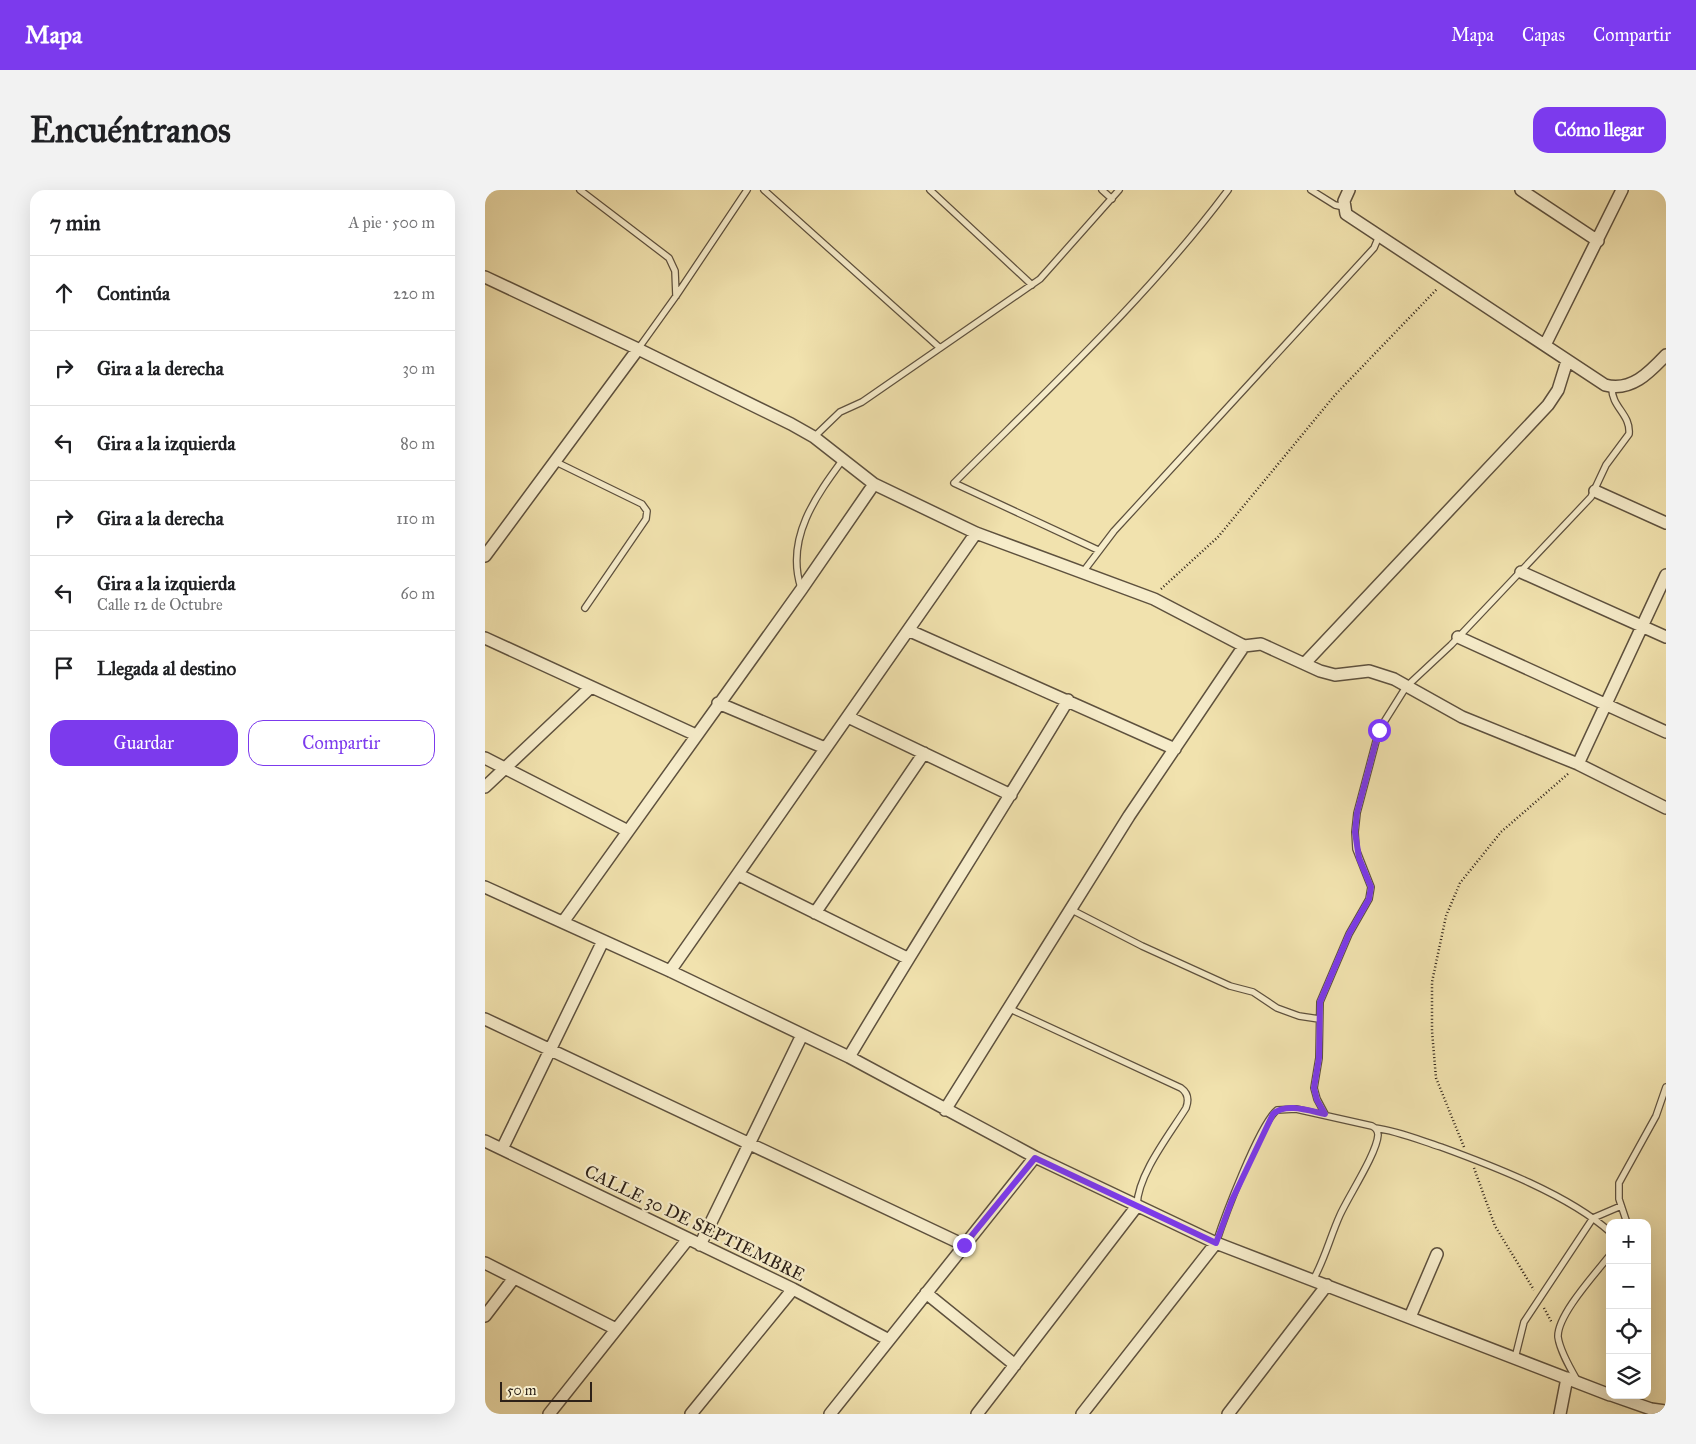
<!DOCTYPE html>
<html lang="es">
<head>
<meta charset="utf-8">
<style>
	body { margin:0; font-family:"IM FELL Great Primer",serif; background:#f2f2f2; color:#202124 }
	.controls { position:absolute; right:15px; bottom:15px; display:grid; overflow:hidden; border-radius:10px; box-shadow:0 5px 20px #0002 }
	.controls button { width:45px; height:45px; display:grid; place-items:center; padding:0; border:0; border-bottom:1px solid #e0e0e0; background:#fff; color:#202124; font:25px sans-serif }
	.scale { position:absolute; left:15px; bottom:12px; width:92px; box-sizing:border-box; padding-left:5px; border:2px solid #2d2118; border-top:0; font-size:14px; line-height:18px; white-space:nowrap; color:#2d2118; -webkit-text-stroke:4px #f6ecca; paint-order:stroke }
	.stop { position:absolute; width:15px; height:15px; margin:-11px; border:4px solid #7c3aed; border-radius:50%; background:#fff }
	.stop.end { background:#7c3aed; border-color:#fff; box-shadow:0 1px 5px #0008 }
	.list { margin:0; padding:0; list-style:none }
	h2 { display:flex; justify-content:space-between; align-items:center; height:65px; margin:0; padding:0 20px; font-size:21px }
	h2 small { font-size:16px; font-weight:400; color:#757577 }
	.list li { display:grid; grid-template-columns:32px 1fr auto; gap:15px; align-items:center; box-sizing:border-box; height:75px; padding:0 20px; border-top:1px solid #e0e0e0 }
	.list b { display:block; font-size:19px; white-space:nowrap }
	.list p { margin:0; font-size:16px; white-space:nowrap; color:#757577 }
	.list em { font-size:16px; font-style:normal; color:#757577 }
	.actions { display:flex; gap:10px; padding:15px 20px }
	.actions a { flex:1; padding:11px 0; border:1px solid #7c3aed; border-radius:15px; text-align:center; font-size:18px; color:#7c3aed }
	.actions .main { background:#7c3aed; color:#fff }
	.icon { flex:none; width:28px; height:28px; fill:none; stroke:currentColor; stroke-width:2; stroke-linecap:round; stroke-linejoin:round }
	.map { position:relative; flex:none; width:1181px; height:1224px; overflow:hidden; border-radius:15px }
	header { display:flex; align-items:center; gap:30px; box-sizing:border-box; height:70px; padding:0 25px; background:#7c3aed; color:#fff }
	header strong { font-size:24px }
	nav { display:flex; gap:28px; margin-inline-start:auto; font-size:18px }
	.intro { display:flex; align-items:center; justify-content:space-between; box-sizing:border-box; height:120px; padding:0 30px }
	h1 { margin:0; font-size:35px }
	.button { padding:12px 22px; border-radius:15px; background:#7c3aed; color:#fff; font-size:18px; font-weight:700 }
	main { display:flex; gap:30px; padding:0 30px }
	aside { flex:1; background:#fff; border-radius:15px; box-shadow:0 5px 20px #0002 }
	.map>svg:first-child { display:block }
</style>
</head>
<body>
<header>
<strong>Mapa</strong>
<nav><a>Mapa</a><a>Capas</a><a>Compartir</a></nav>
</header>
<div class="intro"><h1>Encuéntranos</h1><a class="button">Cómo llegar</a></div>
<main>
<aside>
<h2>7 min<small>A pie · 500 m</small></h2>
<ul class="list">
<li><svg class="icon" aria-label="ahead" viewBox="0 0 24 24"><path d="M12 20V5M6 11l6-6 6 6"/></svg><div><b>Continúa</b></div><em>220 m</em></li>
<li><svg class="icon" aria-label="right" viewBox="0 0 24 24"><path d="M7 20v-9h11M14 6l5 5-5 5"/></svg><div><b>Gira a la derecha</b></div><em>30 m</em></li>
<li><svg class="icon" aria-label="left" viewBox="0 0 24 24"><path d="M17 20v-9H6M10 6l-5 5 5 5"/></svg><div><b>Gira a la izquierda</b></div><em>80 m</em></li>
<li><svg class="icon" aria-label="right" viewBox="0 0 24 24"><path d="M7 20v-9h11M14 6l5 5-5 5"/></svg><div><b>Gira a la derecha</b></div><em>110 m</em></li>
<li><svg class="icon" aria-label="left" viewBox="0 0 24 24"><path d="M17 20v-9H6M10 6l-5 5 5 5"/></svg><div><b>Gira a la izquierda</b><p>Calle 12 de Octubre</p></div><em>60 m</em></li>
<li><svg class="icon" aria-label="arrive" viewBox="0 0 24 24"><path d="M6 21V4h12l-3 4 3 4H6"/></svg><div><b>Llegada al destino</b></div></li>
</ul>
<div class="actions"><a class="main">Guardar</a><a>Compartir</a></div>
</aside>
<div class="map">
<svg width="1181" height="1224" viewBox="0 0 1181 1224">
	<rect width="100%" height="100%" fill="#f1e2ae"/>
	<filter id="stains"><feTurbulence type="fractalNoise" baseFrequency=".004" numOctaves="4"/><feColorMatrix values="0 0 0 0 .2 0 0 0 0 .09 0 0 0 0 .02 0 0 0 .5 -.17"/></filter>
	<radialGradient id="worn" r=".72"><stop offset=".6" stop-color="#630" stop-opacity="0"/><stop offset="1" stop-color="#630" stop-opacity=".3"/></radialGradient>
	<g fill="none" stroke-linecap="round" stroke-linejoin="round">
		<g stroke="#5e513e" stroke-width="8">
			<path id="lane" d="M95,0L184,68L190,81L191,106
				M279,0L455,158
				M445,0L547,95
				M617,0L627,9
				M826,0L850,15L859,17
				M153,159L191,106L262,0
				M329,247L355,222L377,212L555,89L634,0
				M71,272L157,314L162,321L161,329L100,418
				M613,360L469,293C563,199 663,107 743,0
				M598,382L629,341L889,58L894,46
				M316,398C300,348 331,306 359,268
				M585,719L657,756L745,796L768,802L792,818L814,826L834,829
				M523,818L696,898C703,903 704,910 701,918C685,944 653,984 652,1015
				M840,924L832,909L829,898L834,868L835,812L864,744L884,709L886,697L871,659L870,642L872,623L894,540L921,497L966,455L1106,307L1121,275L1144,244C1146,224 1126,217 1127,197
				M890,938C913,941 934,950 956,957C1008,976 1084,1005 1125,1042
				M1142,1033L1134,1009V993L1171,926L1181,897
				M731,1053C739,1028 774,935 792,920L811,919L887,936C891,938 893,941 893,945C892,963 863,1007 855,1025C845,1047 840,1069 828,1090
				M1030,1168L1039,1132L1108,1028L1136,1016
				M1092,1190C1085,1178 1075,1161 1073,1147C1072,1125 1111,1083 1125,1065"/>
		</g>
		<g stroke="#5e513e" stroke-width="14">
			<path id="street" d="M864,0L859,11L861,24L1120,195C1146,202 1164,183 1181,165
				M1036,0L1113,51
				M0,87L153,159L306,234L329,247L389,294L491,343L669,409L759,456L776,454L835,481L850,485L884,481L909,489L977,527L1093,574L1181,618
				M1060,155L1137,0
				M1110,301L1181,333
				M0,366L153,159
				M1036,382L1181,447
				M425,441L690,559
				M973,447L1181,542
				M0,448L211,545
				M820,473L1063,215L1073,200L1082,171
				M233,513L340,558
				M363,527L526,605
				M0,568L143,641
				M1093,574L1181,385
				M0,597L106,497
				M254,685L422,768
				M0,697L185,781L364,867L550,967L731,1053L1125,1205
				M330,723L439,563
				M78,732L316,400L389,294
				M185,781L491,343
				M0,829L479,1055
				M364,867C435,747 511,630 583,510
				M460,920L644,626L759,456
				M0,951L308,1099L404,1150
				M17,959L118,751
				M215,1055L317,845
				M0,1073L131,1139
				M441,1103L530,1175
				M0,1126L29,1088
				M925,1127L952,1064
				M1126,1205L1166,1219L1181,1221
				M64,1224L203,1049
				M206,1224L308,1099
				M345,1224L550,967
				M492,1224L652,1016
				M597,1224L731,1053
				M743,1224L842,1095
				M1075,1224L1082,1188"/>
		</g>
		<path stroke="#2d2118" stroke-width="2.5" stroke-dasharray="1 2.5" stroke-linecap="butt" d="M676,399L733,347L850,205L952,99
			M979,957L951,888L947,841V792L961,726L975,693L1016,642L1084,583
			M989,978L1010,1036L1049,1100
			M1059,1118L1067,1133"/>
		<use href="#lane" stroke="#f6ecca" stroke-width="5.5"/>
		<use href="#street" stroke="#f6ecca" stroke-width="11"/>
	</g>
	<g fill="none" stroke-linecap="round" stroke-linejoin="round">
		<path stroke="#7c3aed" stroke-width="6" d="M479,1055L550,968L731,1053L747,1010L788,924C801,912 825,921 840,924L832,910L829,898L834,868L835,812L864,744L884,709L886,697L874,668L870,642L872,623L894,540"/>
	</g>
	<g text-anchor="middle" dominant-baseline="central" stroke-width="4.5" stroke-linejoin="round" paint-order="stroke">
		<g font-size="18" fill="#2d2118" stroke="#f6ecca">
			<text transform="translate(210 1033) rotate(26)">CALLE 30 DE SEPTIEMBRE</text>
		</g>
	</g>
	<rect width="100%" height="100%" filter="url(#stains)"/>
	<rect width="100%" height="100%" fill="url(#worn)"/>
</svg>
<div class="controls">
<button>+</button>
<button>−</button>
<button><svg class="icon" aria-label="locate" viewBox="0 0 24 24"><circle cx="12" cy="12" r="6"/><path d="M12 2v4M12 18v4M2 12h4M18 12h4"/></svg></button>
<button><svg class="icon" aria-label="layers" viewBox="0 0 24 24"><path d="M12 4l9 5-9 5-9-5zM3 14l9 5 9-5"/></svg></button>
</div>
<div class="scale">50 m</div>
<div class="stop" style="left:894px;top:540px"></div>
<div class="stop end" style="left:479px;top:1055px"></div>
</div>
</main>
</body>
</html>
